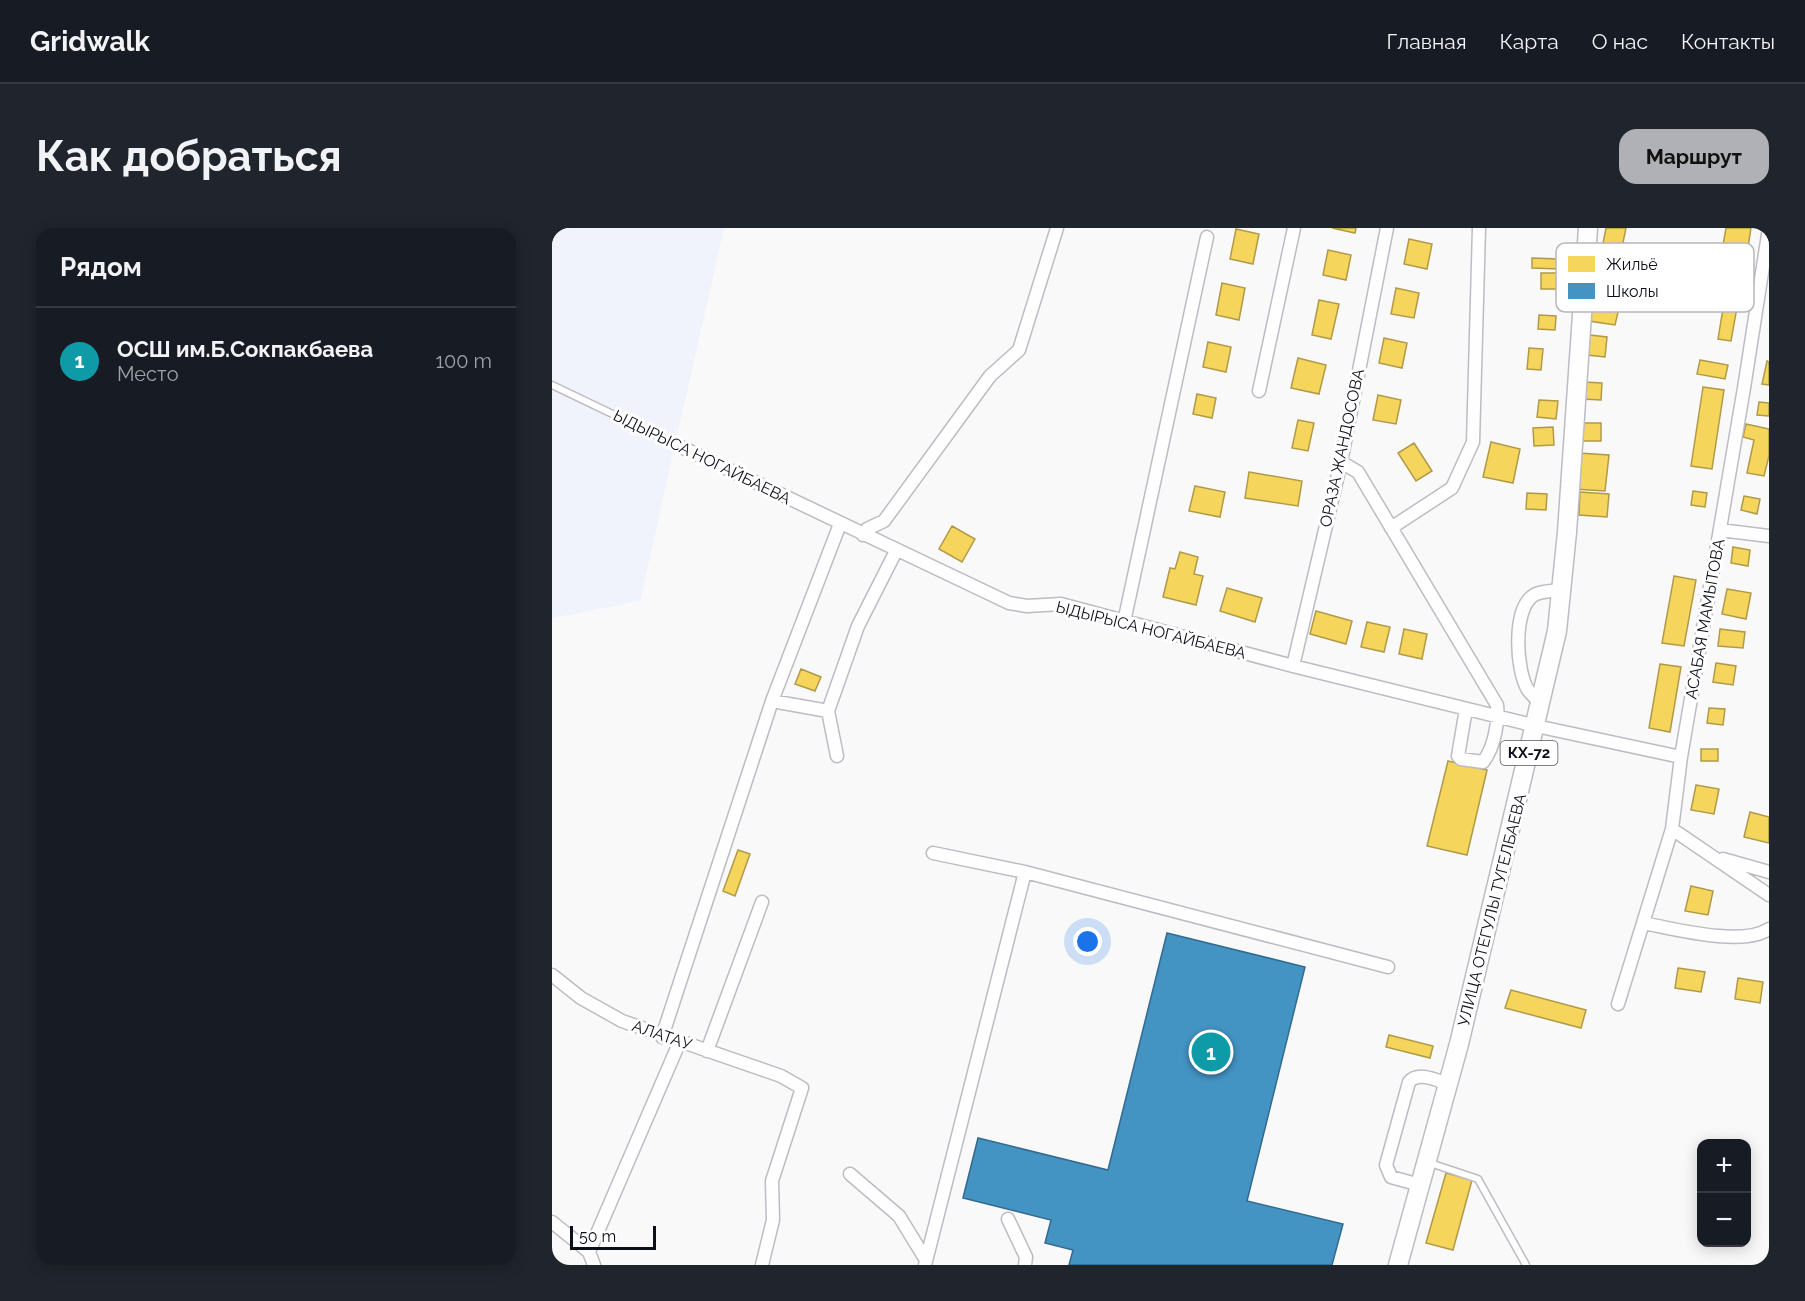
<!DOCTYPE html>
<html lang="ru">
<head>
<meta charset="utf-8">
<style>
	body { margin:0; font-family:Raleway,sans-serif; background:#20242c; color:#f1f3f6 }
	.controls { position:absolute; right:18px; bottom:18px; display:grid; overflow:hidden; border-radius:12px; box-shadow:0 3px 15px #0003 }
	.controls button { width:54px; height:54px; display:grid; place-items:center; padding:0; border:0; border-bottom:2px solid #363941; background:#171b24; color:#f1f3f6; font:30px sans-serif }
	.scale { position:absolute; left:18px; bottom:15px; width:86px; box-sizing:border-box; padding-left:6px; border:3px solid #0d0f1a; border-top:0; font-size:16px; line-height:21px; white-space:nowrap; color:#0d0f1a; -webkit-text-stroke:4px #fff; paint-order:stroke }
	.you { position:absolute; left:536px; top:714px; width:21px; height:21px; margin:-15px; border:4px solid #fff; border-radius:50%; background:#1a73e8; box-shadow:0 0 0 9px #1a73e833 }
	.badge { display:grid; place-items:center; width:39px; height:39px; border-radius:50%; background:#b0b1b6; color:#fff; font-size:20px; font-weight:700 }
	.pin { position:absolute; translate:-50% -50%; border:3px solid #fff; box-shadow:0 2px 6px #0006 }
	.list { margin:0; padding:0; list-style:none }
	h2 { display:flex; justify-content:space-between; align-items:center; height:78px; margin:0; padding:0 24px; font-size:26px }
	h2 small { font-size:20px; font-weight:400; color:#9ea1a6 }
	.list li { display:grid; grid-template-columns:39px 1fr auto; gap:18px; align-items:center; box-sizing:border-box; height:108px; padding:0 24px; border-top:2px solid #363941 }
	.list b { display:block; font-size:22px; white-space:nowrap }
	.list p { margin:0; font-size:20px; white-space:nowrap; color:#9ea1a6 }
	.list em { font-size:20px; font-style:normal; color:#9ea1a6 }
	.map { position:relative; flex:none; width:1217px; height:1037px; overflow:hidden; border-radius:18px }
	header { display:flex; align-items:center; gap:36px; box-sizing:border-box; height:84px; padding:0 30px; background:#171b24; border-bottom:2px solid #363941 }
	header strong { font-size:28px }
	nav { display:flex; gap:33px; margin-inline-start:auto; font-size:21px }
	.intro { display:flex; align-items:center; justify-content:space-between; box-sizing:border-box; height:144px; padding:0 36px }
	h1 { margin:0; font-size:42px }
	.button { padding:15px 27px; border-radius:18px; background:#b0b1b6; color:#111; font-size:21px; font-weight:700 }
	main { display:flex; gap:36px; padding:0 36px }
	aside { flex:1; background:#171b24; border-radius:18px; box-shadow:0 3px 15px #0003 }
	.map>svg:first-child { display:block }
</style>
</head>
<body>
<header>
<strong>Gridwalk</strong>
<nav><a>Главная</a><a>Карта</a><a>О нас</a><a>Контакты</a></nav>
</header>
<div class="intro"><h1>Как добраться</h1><a class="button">Маршрут</a></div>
<main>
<aside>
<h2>Рядом<small></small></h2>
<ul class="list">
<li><span class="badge" style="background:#0f9aa8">1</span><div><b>ОСШ им.Б.Сокпакбаева</b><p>Место</p></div><em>100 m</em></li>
</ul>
</aside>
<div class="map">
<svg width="1217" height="1037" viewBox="0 0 1217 1037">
	<rect width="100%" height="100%" fill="#f9f9f9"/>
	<path fill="#f1f3fc" d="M0,0H172L88,373L0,390Z"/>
	<path fill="#f6d55c" stroke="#b09a48" stroke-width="1.5" d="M780,0H804L803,5Z
		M1054,0H1074L1066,39L1047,36Z
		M1174,0H1199L1194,32L1169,28Z
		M684,1L707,6L701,36L678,31Z
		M857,11L880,16L875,41L852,36Z
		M776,22L799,27L794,52L771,47Z
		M980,30L1007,31V41L980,40Z
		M1177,44L1191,46L1179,113L1166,111Z
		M989,45H1007V61H989Z
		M670,55L693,60L687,92L664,87Z
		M1043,58L1061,61L1059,74L1068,76L1063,97L1037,93Z
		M844,60L867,65L862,90L839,86Z
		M767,72L787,76L779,111L760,107Z
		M987,87L1004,88L1003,102L986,101Z
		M1038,107L1055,109L1053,129L1035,127Z
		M832,110L855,115L850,140L827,135Z
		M656,114L679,119L674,144L651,139Z
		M977,120L991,121L989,142L975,141Z
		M746,130L774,137L767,166L739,160Z
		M1148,132L1176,137L1173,151L1145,146Z
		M1215,133L1217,134V157L1210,156Z
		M1031,154L1050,155L1049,172L1030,171Z
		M1151,159L1172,162L1160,241L1139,238Z
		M645,166L664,170L660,190L641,186Z
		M826,167L849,172L844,196L821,192Z
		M987,172L1006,173L1004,191L985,189Z
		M1207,174L1217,175V188L1205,187Z
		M746,192L762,195L756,223L740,220Z
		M1030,195H1049V213H1030Z
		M1194,196L1217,201V228L1212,248L1195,245L1202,212L1191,209Z
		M1001,199L1002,217L982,218L981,200Z
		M939,214L968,221L961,255L931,249Z
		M862,215L880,243L864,253L846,225Z
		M1026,225L1057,227L1053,263L1022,261Z
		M697,244L750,253L746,278L693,270Z
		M643,258L673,264L668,289L637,283Z
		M1141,263L1155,265L1153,279L1139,277Z
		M1028,264L1057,266L1055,289L1027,287Z
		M975,265L995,266L994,282L974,281Z
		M1192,268L1208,271L1205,286L1189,282Z
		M400,298L423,311L410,334L387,321Z
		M1181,319L1198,322L1196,338L1179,335Z
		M628,324L646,329L642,346L651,348L644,377L611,369L618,340L623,341Z
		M1122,348L1144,352L1132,418L1110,415Z
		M675,360L710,370L703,394L668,383Z
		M1175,361L1199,365L1194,391L1170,386Z
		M764,383L800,393L794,416L758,406Z
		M815,394L838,399L832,424L809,419Z
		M852,401L875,406L870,431L847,426Z
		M1168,401L1193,404L1191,420L1166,418Z
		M1164,435L1184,438L1181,457L1161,454Z
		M1108,436L1129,439L1118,504L1097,500Z
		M249,441L269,449L263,463L243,456Z
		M1157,480L1173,481L1171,497L1155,495Z
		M1149,521H1166V533H1149Z
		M896,533L935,542L915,627L875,618Z
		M1144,557L1167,561L1162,586L1139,582Z
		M1198,584L1217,589V615L1192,609Z
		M186,622L198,626L183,668L171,663Z
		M1139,658L1161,663L1156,687L1133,683Z
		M1126,740L1153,744L1149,764L1123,760Z
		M1186,750L1211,754L1208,775L1183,771Z
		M959,762L1034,782L1029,800L953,780Z
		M837,807L881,818L878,830L834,819Z
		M894,945L920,952L901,1022L874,1015Z"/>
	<path fill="#4393c3" stroke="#336b90" stroke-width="1.5" d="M615,705L753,739L695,973L791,996L780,1037H517L521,1022L493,1015L499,992L411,970L426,910L556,942Z"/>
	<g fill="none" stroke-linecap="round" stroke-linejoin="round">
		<g stroke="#bcbcc3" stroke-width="9">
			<path id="lane" d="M0,157L123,216
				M875,934L926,951L974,1037"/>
		</g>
		<g stroke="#bcbcc3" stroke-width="15">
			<path id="street" d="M707,163L742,0
				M123,216L457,375L475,378L509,376L741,438L984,498L1129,529
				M789,234L806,244L945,477C947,494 942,520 931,534L909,531L906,528L914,481
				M839,300L900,260L921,214L927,0
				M1168,302L1217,308
				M311,307L315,301L332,293L438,148L467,122L505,0
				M572,394L655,9
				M741,438L789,234L835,0
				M220,473L276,483
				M989,476C985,472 980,467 976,462C964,443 960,381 982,367C989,363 1001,363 1010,362
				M285,528L276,483L306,398L344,323
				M1120,601L1217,667
				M381,625L473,644L836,739
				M1171,631L1217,644
				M1091,695C1123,701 1190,719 1217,701
				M0,747L29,770L70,793L229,848L250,860L220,953L221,992L210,1037
				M1066,776L1120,601L1129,529L1192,160L1217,0
				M110,809L220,473L288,296
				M155,823L210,674
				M298,946L347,988L374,1032
				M868,957L839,949L834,937L857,854C866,843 884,852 896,856
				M456,991L474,1029L473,1037
				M0,994L37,1024L42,1037
				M37,1024L128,813
				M373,1037L473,644"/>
		</g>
		<g stroke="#bcbcc3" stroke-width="21">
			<path id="primary" d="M846,1037L907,816L1005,403L1015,304L1036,0"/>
		</g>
		<use href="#lane" stroke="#fefefe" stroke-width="6"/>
		<use href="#street" stroke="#fefefe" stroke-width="12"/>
		<use href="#primary" stroke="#fefefe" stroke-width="18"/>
	</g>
	<g text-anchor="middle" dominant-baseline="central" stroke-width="6" stroke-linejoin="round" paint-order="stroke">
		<rect fill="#fff" stroke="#56575f" stroke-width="1.5" x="948.5" y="513" width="57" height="24" rx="4.5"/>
		<g font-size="15" font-weight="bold" fill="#0d0f1a">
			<text x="977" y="525">КХ-72</text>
		</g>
		<g font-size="16" fill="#0d0f1a" stroke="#fff">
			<text transform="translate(790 220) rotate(-78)">ОРАЗА ЖАНДОСОВА</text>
			<text transform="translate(150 229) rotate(26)">ЫДЫРЫСА НОГАЙБАЕВА</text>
			<text transform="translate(1153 391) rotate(-80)">АСАБАЯ МАМЫТОВА</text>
			<text transform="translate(599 402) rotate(14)">ЫДЫРЫСА НОГАЙБАЕВА</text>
			<text transform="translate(940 682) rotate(-76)">УЛИЦА ОТЕГУЛЫ ТУГЕЛБАЕВА</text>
			<text transform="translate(110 807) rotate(19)">АЛАТАУ</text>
		</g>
	</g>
	<rect x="1004" y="15" width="198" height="69" rx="9" fill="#fff" stroke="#b6b7ba" stroke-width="1.5"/>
	<rect x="1016" y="28" width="27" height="16" fill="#f6d55c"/>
	<rect x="1016" y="55" width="27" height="16" fill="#4393c3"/>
	<g font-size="16" fill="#0d0f1a">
		<text x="1054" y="42">Жильё</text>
		<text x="1054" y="69">Школы</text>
	</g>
</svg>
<div class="controls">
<button>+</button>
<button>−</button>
</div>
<div class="scale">50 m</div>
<div class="you"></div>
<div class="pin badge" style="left:659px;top:824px;background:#0f9aa8">1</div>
</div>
</main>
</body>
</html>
